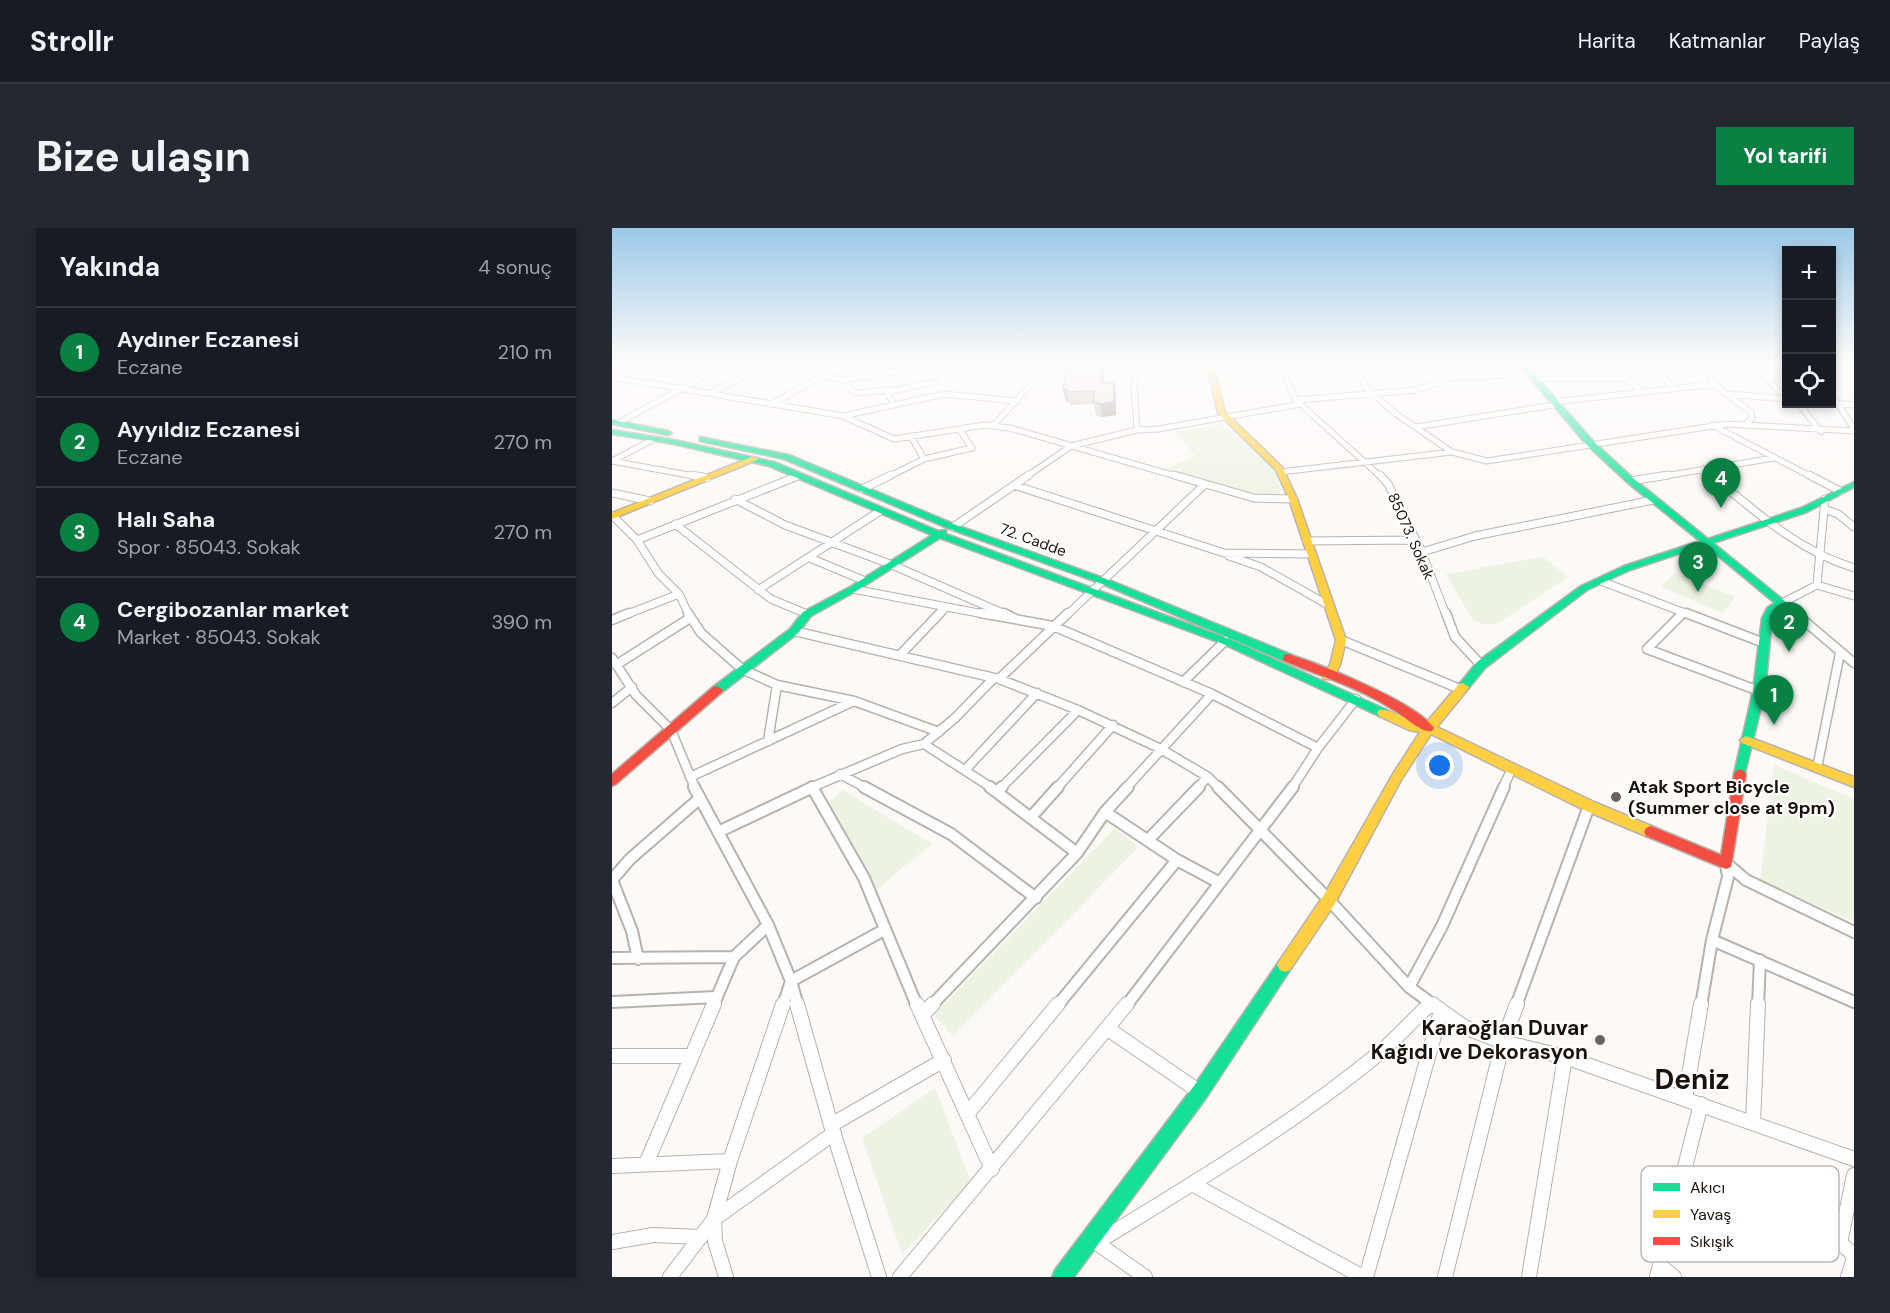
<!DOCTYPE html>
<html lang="tr">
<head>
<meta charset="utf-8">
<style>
	body { margin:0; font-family:"DM Sans",sans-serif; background:#242831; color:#f1f3f6 }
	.controls { position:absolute; right:18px; top:18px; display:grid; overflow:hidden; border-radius:0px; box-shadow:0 3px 9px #0003 }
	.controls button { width:54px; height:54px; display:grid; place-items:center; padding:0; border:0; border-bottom:2px solid #363941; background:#171b24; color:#f1f3f6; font:30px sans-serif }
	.you { position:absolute; left:828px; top:538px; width:21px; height:21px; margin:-15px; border:4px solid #fff; border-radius:50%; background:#1a73e8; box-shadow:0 0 0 9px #1a73e833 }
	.badge { display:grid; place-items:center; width:39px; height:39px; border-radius:50%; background:#0b8043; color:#fff; font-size:20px; font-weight:700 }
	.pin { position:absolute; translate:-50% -50px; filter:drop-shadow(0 2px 3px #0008) }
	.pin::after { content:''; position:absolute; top:32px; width:21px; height:18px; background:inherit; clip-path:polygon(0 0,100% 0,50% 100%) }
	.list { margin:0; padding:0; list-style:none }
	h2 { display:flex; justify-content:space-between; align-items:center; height:78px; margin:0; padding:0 24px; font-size:26px }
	h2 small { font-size:20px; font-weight:400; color:#9ea1a6 }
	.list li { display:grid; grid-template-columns:39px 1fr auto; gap:18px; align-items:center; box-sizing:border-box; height:90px; padding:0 24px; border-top:2px solid #363941 }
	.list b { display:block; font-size:22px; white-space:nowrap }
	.list p { margin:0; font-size:20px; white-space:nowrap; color:#9ea1a6 }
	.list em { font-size:20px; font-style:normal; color:#9ea1a6 }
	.icon { flex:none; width:33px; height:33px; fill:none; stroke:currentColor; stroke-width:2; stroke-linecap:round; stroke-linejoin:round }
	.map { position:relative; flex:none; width:1242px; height:1049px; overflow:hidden; border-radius:0px }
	header { display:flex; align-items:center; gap:36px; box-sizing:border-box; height:84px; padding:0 30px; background:#171b24; border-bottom:2px solid #363941 }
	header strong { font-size:28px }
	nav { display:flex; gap:33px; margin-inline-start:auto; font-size:21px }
	.intro { display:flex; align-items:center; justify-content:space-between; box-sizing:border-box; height:144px; padding:0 36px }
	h1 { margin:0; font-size:42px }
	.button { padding:15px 27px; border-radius:0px; background:#0b8043; color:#fff; font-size:21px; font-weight:700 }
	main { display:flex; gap:36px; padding:0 36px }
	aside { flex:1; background:#171b24; border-radius:0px; box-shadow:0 3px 9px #0003 }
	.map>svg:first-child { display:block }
</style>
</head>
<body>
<header>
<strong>Strollr</strong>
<nav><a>Harita</a><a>Katmanlar</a><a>Paylaş</a></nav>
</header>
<div class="intro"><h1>Bize ulaşın</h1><a class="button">Yol tarifi</a></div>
<main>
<aside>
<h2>Yakında<small>4 sonuç</small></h2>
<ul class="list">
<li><span class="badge">1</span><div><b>Aydıner Eczanesi</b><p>Eczane</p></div><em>210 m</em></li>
<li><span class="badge">2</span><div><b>Ayyıldız Eczanesi</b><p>Eczane</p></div><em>270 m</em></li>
<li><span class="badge">3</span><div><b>Halı Saha</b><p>Spor · 85043. Sokak</p></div><em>270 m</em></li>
<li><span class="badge">4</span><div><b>Cergibozanlar market</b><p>Market · 85043. Sokak</p></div><em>390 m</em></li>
</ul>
</aside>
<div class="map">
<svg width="1242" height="1049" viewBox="0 0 1242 1049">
	<rect width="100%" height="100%" fill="#fcf9f6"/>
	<path fill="#ecf3e3" d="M237,137H282L285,143C266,146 233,159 217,146Z
		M608,196L621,203L662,242L670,262L666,266L638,265L551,242L583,228L564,204Z
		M931,329L956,349L885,396H870L860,391L834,346Z
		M1063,344L1123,369L1111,385L1049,359Z
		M1162,537L1242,571V693L1148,654Z
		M231,562L320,616L265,661L216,574Z
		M503,600L527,619L341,808L322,787Z
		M323,860L359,954L290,1026L250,910Z"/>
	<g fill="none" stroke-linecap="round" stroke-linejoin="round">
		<g stroke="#b8b2ac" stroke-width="7">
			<path id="street-far4" d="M405,137L466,140
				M525,137L522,158L525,202L546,201L689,176
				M668,137L684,172L769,249
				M744,137L755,161L784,186L840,224L875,233L1114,196L1242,203
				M998,137L1030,164
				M1040,137L1062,160
				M1089,137L1106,160
				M1144,137L1165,162L1174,168
				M913,140L952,137
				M1153,147L1174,149
				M209,148L231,152L324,137
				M0,149L231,188L282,211L373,197L398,200L567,249
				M831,150L917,146
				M921,151H1014
				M231,152L243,165L278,162
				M99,165L155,137
				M1117,166L1174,171
				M1220,167L1242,201
				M684,172L804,162L829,154L828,137
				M940,174L1096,157L1106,160L1139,184L1140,190L1135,195
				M1223,175L1242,177
				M1187,176L1209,204
				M158,177L230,137
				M282,177L275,164L322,154
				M231,188L332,166L405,173
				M6,195L113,137
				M1100,197L1200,249
				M381,198L434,140
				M804,199L942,177
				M312,231L360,220L347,201
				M0,233L87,249
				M0,233L42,211
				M1091,241L1100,249
				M668,244L840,224
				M276,249L312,231L299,208
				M414,249L459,218L525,202
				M1046,249L1162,230"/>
		</g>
		<g stroke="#b8b2ac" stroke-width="9">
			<path id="street-far3" d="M79,247L95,250
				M562,247L642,270L681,271
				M768,247L776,256L809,322L834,387
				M1099,247C1144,284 1185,322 1242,340
				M1197,247L1228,263
				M1019,253L1056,247
				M402,257L612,325L699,326
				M250,261L279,247
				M0,265L38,273
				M123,271L173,297L278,336L395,387
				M1212,281L1226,286L1242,299
				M1,288L25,312L46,345L67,366L77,387
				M63,296L159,371L195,386
				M341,299L417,247
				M25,312L186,248
				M695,313L803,312
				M810,324L863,308L1041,272
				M617,328L649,339L718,378
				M198,330L253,353
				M989,353L1078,387
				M1205,357L1242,368
				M241,361L377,387
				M146,362L268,283
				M13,387L67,366
				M326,387L333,380
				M455,387L592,257
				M1069,387L1071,385
				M1184,387L1170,375L1205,357L1213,271"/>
		</g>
		<g stroke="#b8b2ac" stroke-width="11">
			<path id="street-far2" d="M76,385L89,405L130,441L165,457L242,473L327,504
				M369,385L441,398L600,466L706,520
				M392,385L402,390
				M834,385L843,409L869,437
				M1071,385L1035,421L1147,463
				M1074,385L1152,415
				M1183,385L1242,435
				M0,392L17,385
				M182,403L387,451L466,482L549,521L596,549L607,560
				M729,412L848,461
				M288,427L328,385
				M0,430L24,467L59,502L83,560
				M4,437L78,390
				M387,451L456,385
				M571,454L613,413
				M0,475L20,459
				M156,513L165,457
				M312,516L380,560
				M1205,540L1228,425
				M354,541L425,465
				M228,546L254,560
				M78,549L242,473
				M198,560L290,521L312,516L343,490L382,450
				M389,560L466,482
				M445,560L501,497
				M514,560L600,466
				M585,560L596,549
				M680,560L706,520L744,471
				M891,560L900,540"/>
		</g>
		<g stroke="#b8b2ac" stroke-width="14">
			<path id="street-far1" d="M82,559L156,697L179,753L186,778
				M200,559L252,650L305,778
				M252,559L339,606L424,670
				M378,559L465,625
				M606,559L717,672L797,759L823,778
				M386,563L390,559
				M493,584L565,632L606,654
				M420,588L446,559
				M106,604L201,559
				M536,612L587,559
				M1114,635L1134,652L1242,704
				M0,652L18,631L87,571
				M0,652L20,703L26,731
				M1100,712L1242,774
				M0,730L122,729
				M797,759L830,698L892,559
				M0,774L104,769
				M101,778L122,729L156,697
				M171,778L179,753L272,702
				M319,778L465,625L493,584L516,559
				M445,778L565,632
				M514,778L681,559
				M816,778L819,775
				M904,778L977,578
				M1089,778L1100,712L1116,649L1114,635
				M1146,778L1148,732"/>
		</g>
		<g stroke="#b8b2ac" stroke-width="16">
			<path id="street" d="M185,776L219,897L267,1049
				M305,776L380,941
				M820,776L852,799L891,814L953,829L1242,931
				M311,786L321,776
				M496,801L588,864
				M0,828H78
				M1073,871L1089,776
				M356,885L446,776
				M1141,895L1146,776
				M219,897L332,832
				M34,936L102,776
				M0,938L118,933
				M1242,947L1228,1015L1242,1027
				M580,956L751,1049
				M482,1013L533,1049
				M0,1014L41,1007L89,1009
				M484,1015C580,956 678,898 765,827C784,811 800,793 818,776
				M1048,1037L1062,1049
				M58,1049L102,991L222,905
				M114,1049L103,1013L102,991L118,933L171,776
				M288,1049L515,776
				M754,1049L829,783
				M833,1049L891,814L905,776
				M917,1049L953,829
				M1045,1049L1089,876
				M1236,1049L1242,1030"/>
		</g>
		<g stroke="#b8b2ac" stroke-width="3">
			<path id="fast" d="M907,137H914L981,213L1022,251L1096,311L1189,280L1242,254V259L1195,284L1101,315L1175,375L1164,383L1160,390L1153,463L1132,549H1124L1122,546L1141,463L1150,390L1156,379L1163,375L1093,317L1018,342L975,362L873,440L855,462L851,463L845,459L865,434L969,358L1012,338L1088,313L1016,255L975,217Z
				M0,192L56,203L60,205L56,207L0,196Z
				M0,202L62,212L162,234L326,303L334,302V306L617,411L775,482L777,485L775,488H767L609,415L328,310L244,363L199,388L186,405L109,465H101L99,462L101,459L178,401L191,384L238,359L320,307L157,238L62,216L0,206Z
				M88,209L177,227L344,297L494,351L680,427L681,430L680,433H672L488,355L338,301L172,231L88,213Z
				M673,730L678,732L681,737L678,742L594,870L462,1049H440L443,1042L582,858L668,732Z"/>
		</g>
		<g stroke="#b8b2ac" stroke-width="3">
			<path id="slow" d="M595,137H601L613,184L670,239L685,271L734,412L728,437L720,451H712L711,448L718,437L724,412L677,271L664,242L606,185Z
				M140,229L147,231L0,291V285Z
				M851,455L857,459L855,462L825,499L982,574L1044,600L1046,604L1044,608L1039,610L1034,608L972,582L819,506L789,552L722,677L678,742L673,744L668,742L665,737L668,732L712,667L781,546L808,504L797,502L767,488L765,485L767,482C779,480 798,495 814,495L847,456Z
				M1134,508L1242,549V559L1130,515L1128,512Z"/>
		</g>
		<g stroke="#b8b2ac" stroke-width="3">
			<path id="jam" d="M676,426C708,436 804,474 822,500L820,503C810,506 790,486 780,481C747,460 709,448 672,433L671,430L672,427Z
				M105,458L111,462L109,465L4,556L0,558V546L101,459Z
				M1128,541L1132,543L1134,546L1119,639L1114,641L1109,639L1034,608L1032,604L1034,600L1039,598L1109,627L1122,546L1124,543Z"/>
		</g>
		<use href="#street-far4" stroke="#fffefe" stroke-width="5"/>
		<use href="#street-far3" stroke="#fffefe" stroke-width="7"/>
		<use href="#street-far2" stroke="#fffefe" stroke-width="8"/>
		<use href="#street-far1" stroke="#fffefe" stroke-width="10"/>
		<use href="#street" stroke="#fffefe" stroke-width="14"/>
		<use href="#fast" fill="#16e098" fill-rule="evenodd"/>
		<use href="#slow" fill="#ffcf43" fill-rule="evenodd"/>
		<use href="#jam" fill="#f24e42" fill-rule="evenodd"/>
	</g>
	<path fill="#c8c1bc" d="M491,138L492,155L504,167V187L490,189L484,187L482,176L458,177L457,174H454L451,161Z"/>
	<path fill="#a29d99" d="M491,138L492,150L491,168L489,155Z
		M502,154L504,167V187L490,189L488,176Z
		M451,161H455L457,174H454Z"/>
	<path fill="#e8e0db" stroke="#a29d99" stroke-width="1.5" d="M491,138L489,155L502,154V174L488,176L482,174V163L456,164L455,161H451L455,139Z"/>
	<linearGradient id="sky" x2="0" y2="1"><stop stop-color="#9cc8e7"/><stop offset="0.48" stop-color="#fefcfb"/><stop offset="1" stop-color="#fefcfb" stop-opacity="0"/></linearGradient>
	<rect width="1242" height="284" fill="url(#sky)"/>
	<g fill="#6a625b" stroke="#fff" stroke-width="2">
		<circle cx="1004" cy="569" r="6"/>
		<circle cx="988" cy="812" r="6"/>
	</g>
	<g text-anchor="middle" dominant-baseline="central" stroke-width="4.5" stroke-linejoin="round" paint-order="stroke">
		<g font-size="15" fill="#1c1108" stroke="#fff">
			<text transform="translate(799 308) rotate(66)">85073. Sokak</text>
			<text transform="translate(421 312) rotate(20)">72. Cadde</text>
		</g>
		<g font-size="18" font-weight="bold" fill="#1c1108" stroke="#fff" text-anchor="start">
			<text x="1016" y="559">Atak Sport Bicycle<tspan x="1016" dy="21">(Summer close at 9pm)</tspan></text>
		</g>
		<g font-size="21" font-weight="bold" fill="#1c1108" stroke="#fff" text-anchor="end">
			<text x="976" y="800">Karaoğlan Duvar<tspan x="976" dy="24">Kağıdı ve Dekorasyon</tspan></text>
		</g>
		<g font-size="28" font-weight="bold" fill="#1c1108" stroke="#fff">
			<text x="1080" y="851">Deniz</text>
		</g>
	</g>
	<rect x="1029" y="938" width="198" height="96" rx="9" fill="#fff" stroke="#bbb8b5" stroke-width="1.5"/>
	<rect x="1041" y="955" width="27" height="8" fill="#16e098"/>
	<rect x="1041" y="982" width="27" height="8" fill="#ffcf43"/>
	<rect x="1041" y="1009" width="27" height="8" fill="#f24e42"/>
	<g font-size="16" fill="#1c1108">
		<text x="1078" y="965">Akıcı</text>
		<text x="1078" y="992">Yavaş</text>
		<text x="1078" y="1019">Sıkışık</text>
	</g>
</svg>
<div class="controls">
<button>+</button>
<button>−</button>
<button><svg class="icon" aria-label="locate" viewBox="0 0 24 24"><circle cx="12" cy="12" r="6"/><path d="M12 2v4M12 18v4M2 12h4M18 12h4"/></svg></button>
</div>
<div class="you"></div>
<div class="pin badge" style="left:1162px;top:497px">1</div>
<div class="pin badge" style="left:1177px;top:424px">2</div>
<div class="pin badge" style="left:1086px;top:364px">3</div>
<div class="pin badge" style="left:1109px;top:280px">4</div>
</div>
</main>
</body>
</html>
